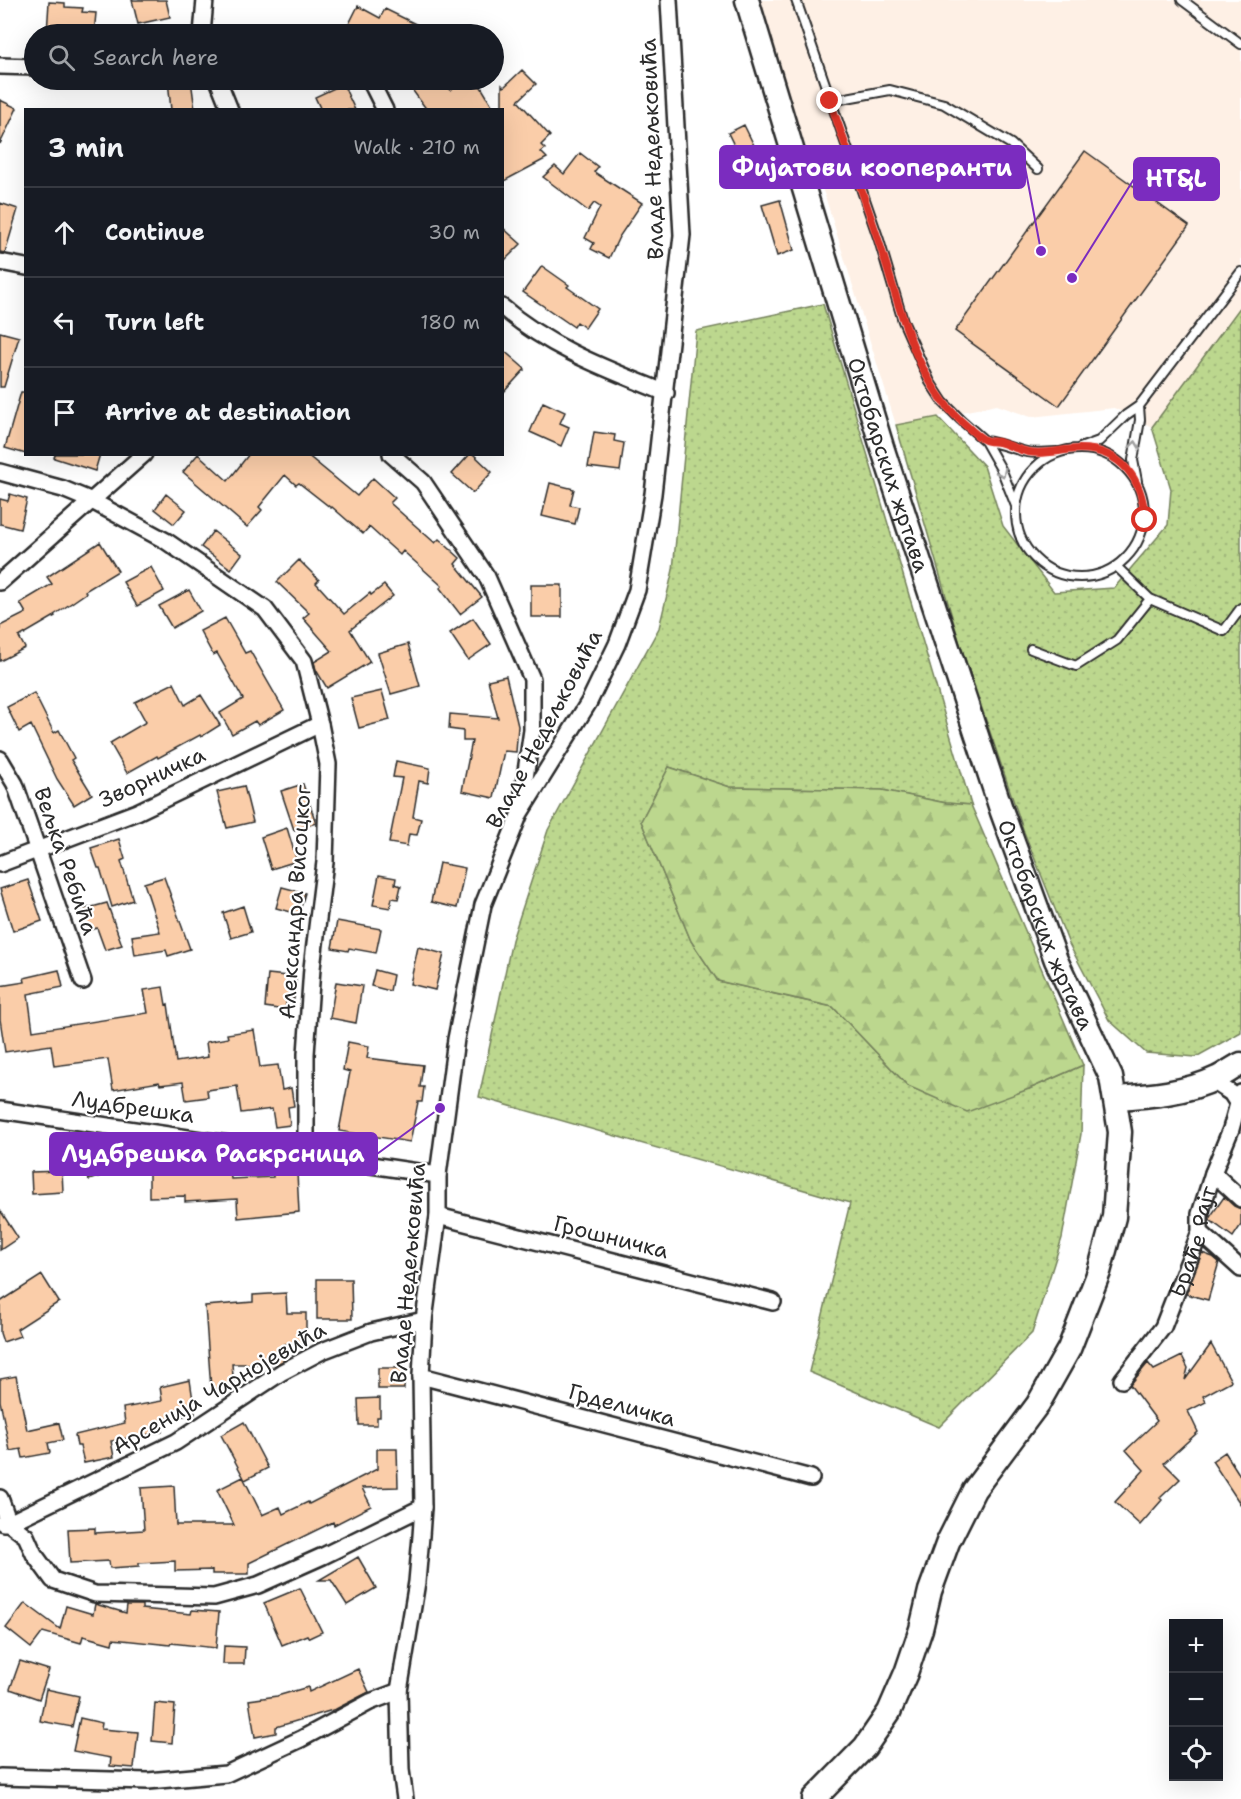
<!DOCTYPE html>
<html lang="en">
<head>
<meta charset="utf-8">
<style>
	body { margin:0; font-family:"Shantell Sans",sans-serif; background:#20242c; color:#f1f3f6 }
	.controls { position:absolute; right:18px; bottom:18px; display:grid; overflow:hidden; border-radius:0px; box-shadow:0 6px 24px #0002 }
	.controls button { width:54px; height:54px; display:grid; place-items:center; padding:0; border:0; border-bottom:2px solid #363941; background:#171b24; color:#f1f3f6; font:30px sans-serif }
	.stop { position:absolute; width:18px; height:18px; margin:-14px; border:4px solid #d93025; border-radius:50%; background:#fff }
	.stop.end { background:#d93025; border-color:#fff; box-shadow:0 2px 6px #0008 }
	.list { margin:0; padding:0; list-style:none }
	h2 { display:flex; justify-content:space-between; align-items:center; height:78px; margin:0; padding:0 24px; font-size:26px }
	h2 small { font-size:20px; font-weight:400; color:#9ea1a6 }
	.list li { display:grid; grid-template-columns:39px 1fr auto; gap:18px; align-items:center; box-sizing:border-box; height:90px; padding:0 24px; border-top:2px solid #363941 }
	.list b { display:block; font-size:22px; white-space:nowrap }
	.list em { font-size:20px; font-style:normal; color:#9ea1a6 }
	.icon { flex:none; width:33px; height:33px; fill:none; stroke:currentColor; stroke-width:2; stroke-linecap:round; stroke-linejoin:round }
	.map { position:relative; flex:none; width:1241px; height:1799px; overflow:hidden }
	.search { position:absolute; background:#171b24; box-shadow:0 6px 24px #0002; left:24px; top:24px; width:480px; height:66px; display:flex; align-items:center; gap:15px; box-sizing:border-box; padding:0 21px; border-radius:33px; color:#9ea1a6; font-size:22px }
	.panel { position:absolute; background:#171b24; box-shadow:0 6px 24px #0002; left:24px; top:108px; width:480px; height:348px; border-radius:0px }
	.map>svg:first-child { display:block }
</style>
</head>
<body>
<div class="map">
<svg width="1241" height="1799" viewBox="0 0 1241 1799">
	<defs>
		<pattern id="grass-dots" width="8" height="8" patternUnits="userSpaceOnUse" patternTransform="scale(1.5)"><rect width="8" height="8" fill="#bcd78e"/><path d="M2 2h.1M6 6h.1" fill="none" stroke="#a2b97b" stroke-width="1.8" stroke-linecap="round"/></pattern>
		<pattern id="forest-firs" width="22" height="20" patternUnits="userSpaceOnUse" patternTransform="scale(1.5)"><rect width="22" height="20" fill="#bcd78e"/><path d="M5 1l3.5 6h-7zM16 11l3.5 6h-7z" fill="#a2b97b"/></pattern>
	</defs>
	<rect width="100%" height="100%" fill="#fff"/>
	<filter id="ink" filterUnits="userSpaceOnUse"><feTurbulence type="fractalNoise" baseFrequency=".0167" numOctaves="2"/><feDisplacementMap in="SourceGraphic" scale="12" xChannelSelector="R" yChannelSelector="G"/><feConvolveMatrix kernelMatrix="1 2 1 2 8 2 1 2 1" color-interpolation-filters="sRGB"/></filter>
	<g filter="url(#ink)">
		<path fill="#fef0e5" d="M759,0H1241V306L1152,427L1114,408L1031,417L997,405L896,425L825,196L774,66Z"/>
		<path fill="url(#grass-dots)" stroke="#74815c" stroke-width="1.5" d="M823,304L971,805L946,803L882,790L730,787L669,767L641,821L691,941L718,981L833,1007L908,1086L1029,1089L1083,1065L1081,1134L1062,1238L1032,1333L939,1427L809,1372L850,1203L479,1097L512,940L548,830L659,628L673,570L696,331Z
			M1241,306V1032L1196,1057L1146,1053L1109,1020L1069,944L1024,832L960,644L896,425L938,417L984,466L1003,526L1054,592L1114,588L1168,525L1171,489L1152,427Z"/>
		<path fill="url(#forest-firs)" stroke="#74815c" stroke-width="1.5" d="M669,767L730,787L882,790L946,803L971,805L1083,1065L1029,1089L967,1112L908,1086L833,1007L718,981L691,941L641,821Z"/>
		<path fill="#facda9" stroke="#2b2b2b" stroke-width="1.5" d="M132,0H166L170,17L138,24Z
			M49,2L65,3V7L83,8L82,12L96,13L94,34L47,33Z
			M358,6L380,18L385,9L436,34H368L349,24Z
			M522,70L536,84L518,101L550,136L541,145L545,149L541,152L547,158L502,182V85L504,87Z
			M168,80H191L195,110H171Z
			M405,80H442L450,90L468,80H477L495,110H427Z
			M343,84L355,110H321L315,97Z
			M0,100L17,108L0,144Z
			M744,125L767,172L751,180L728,133Z
			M1085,151L1189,226L1059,406L955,331Z
			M580,153L598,167L594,172L642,203L619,237L609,258L591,249L594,243L585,238L600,207L594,203L588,211L543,177L555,166L564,174Z
			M780,200L794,250L777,256L762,205Z
			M0,203L18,209L5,253L0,252Z
			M502,227L521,244L502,263Z
			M542,266L569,285L567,287L598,309L585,328L577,322L574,327L523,292Z
			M0,332L19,337L4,387H0Z
			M502,349L525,369L502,394Z
			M21,392H26V454L5,448Z
			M543,402L565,412L560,423L569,427L561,446L530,432Z
			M594,432L615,435L614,441L624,443L620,471L588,467Z
			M55,454H100L95,471L54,458Z
			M198,454L228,481L249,454H306L357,496L373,478L395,498L390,503L435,543L439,539L460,558L455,564L482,597L460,614L440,588L442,586L403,551L400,555L369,527L363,534L332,507L331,508L299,483L296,485L285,475L259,507L262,510L247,527L183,472Z
			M470,454H473L492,472L473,493L452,474Z
			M550,483L574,489L570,505L579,507L575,524L542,516Z
			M10,494L27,499L20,529L0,524V499L8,501Z
			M166,494L186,510L174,524L155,509Z
			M213,531L242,554L231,569L201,547Z
			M100,542L118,571L85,591L86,593L54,615L55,616L19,637L25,648L0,661V626L26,613L20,603L52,584L47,577Z
			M299,560L319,580L316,583L344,614L370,593L371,595L384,585L393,596L350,630L370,662L327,688L316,670L314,662L332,651L303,618L309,613L277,582Z
			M151,567L164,591L137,606L123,582Z
			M531,585H562V617H531Z
			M189,590L201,611L172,628L159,606Z
			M225,618L245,653L250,651L284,710L258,725L255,721L232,734L220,713L243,699L217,653L213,655L200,631Z
			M473,618L491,644L468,660L450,633Z
			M408,644L420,686L391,694L378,653Z
			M506,676L518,726L516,752L504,751L494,798L462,791L472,741H463V731L449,729L450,714L498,718L488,680Z
			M174,683L185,705L201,695L220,725L201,737L200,735L158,758L157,756L127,773L110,743L146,722L135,702Z
			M382,691L390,720L359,728L351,698Z
			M34,693L54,733L59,730L74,758L71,760L92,794L74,805L57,779L31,725L19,732L7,707Z
			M396,761L430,768L428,783L419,781L413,817L421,819L417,835L409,834L407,846L389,843L402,778L393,777Z
			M303,784L316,823L294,830L281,791Z
			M244,786L253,822L227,828L217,792Z
			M287,828L297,861L271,869L261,837Z
			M119,839L125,859L121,861L133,900L112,907L100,868H98L91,848Z
			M439,863L465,868L457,908L431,902Z
			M379,875L396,878L395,884L401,886L398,899L392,898L390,908L373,905Z
			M164,877L190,949L168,956L166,950L135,955L132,936L160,932L144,883Z
			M28,880L42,921L13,931L0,889Z
			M282,887L305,893L299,914L276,908Z
			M107,903L122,945L105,950L97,928L88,931L81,910Z
			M243,906L251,932L231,938L223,913Z
			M337,921L381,929L376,953L349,948L348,951L332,948Z
			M418,947L444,954L435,990L410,984Z
			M59,970L63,987L28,994L33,1031L148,1013L144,990L163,987L166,1005L168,1004L176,1062L208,1057L206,1042L228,1038L227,1034L254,1030L260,1067L278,1065L282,1090L291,1088L294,1106L288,1107L290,1125L275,1127L272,1109L241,1113L237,1086L207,1090L208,1097L186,1100L183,1082L160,1085L159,1082L113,1090L108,1059L54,1066L51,1045L5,1052L0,1019V986L25,982L24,978Z
			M375,970L393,975L390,991L371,986Z
			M268,974L296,977L294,999L287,998L285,1010L265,1007Z
			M336,982L362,986L356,1023L330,1018Z
			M348,1042L369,1046L367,1058L423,1065L420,1087H424L422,1102H418L410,1142L339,1131L350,1072L343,1070Z
			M105,1143L115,1171L89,1180L79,1153Z
			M199,1164L200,1173L230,1171L231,1179L273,1177V1174L297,1173L299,1212L238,1218L237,1199L185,1202V1196L149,1197V1170H183V1165Z
			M62,1171L63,1192L32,1194L31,1172Z
			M1224,1197L1234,1206L1241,1209V1225L1233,1237L1210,1220V1217Z
			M0,1210L18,1238L0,1250Z
			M1202,1253L1213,1257L1219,1262L1208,1300L1186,1294Z
			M42,1275L59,1302L17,1329L20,1336L3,1342L0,1333V1302Z
			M317,1279H351L352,1319H317Z
			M286,1293L287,1313H306V1344H285V1360L277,1364H232L234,1388L211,1389L205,1306L253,1302V1295Z
			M1211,1344L1231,1381L1203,1396L1206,1402L1188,1411L1198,1432L1164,1463L1180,1479L1160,1498L1162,1500L1140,1525L1115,1502L1144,1470L1126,1450L1157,1421L1130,1385L1148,1363L1154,1370L1182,1356L1188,1368L1185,1380Z
			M378,1368H404V1389H378Z
			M16,1376L27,1430L59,1423L63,1440L48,1443L50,1453L23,1458L21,1449L10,1451L0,1401V1379Z
			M190,1380L195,1414L160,1420L162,1432L111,1441L114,1457L84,1463L80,1446H77L75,1435L125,1423L123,1408L162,1401L160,1387Z
			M380,1398V1417H377V1425H359L358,1399Z
			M244,1422L268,1468L245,1480L221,1435Z
			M377,1449H397L398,1487L362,1488L371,1506L334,1525L333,1522L249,1563V1574H212V1570L175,1571V1561L139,1563V1566L110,1568L109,1561L70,1563L68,1529L95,1528V1533L144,1530L141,1488L174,1486L176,1525H234L217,1490L243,1477L262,1515L280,1507L283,1514L308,1502L309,1504L377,1469Z
			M1225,1452L1241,1477V1505L1212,1461Z
			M358,1557L376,1588L347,1605L331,1580H319Z
			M300,1588L322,1632L309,1638L307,1635L282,1645L264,1603Z
			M25,1603L60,1629L66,1606L93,1614L95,1604L126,1613L127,1605H142V1609L191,1614L192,1610L219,1612L216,1648L171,1643L170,1645L113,1639L112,1644L83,1636L81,1643L43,1632L31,1648L6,1628Z
			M224,1646L245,1647L244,1664H223Z
			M20,1661L49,1670L39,1699L10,1689Z
			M358,1669L369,1692L336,1709L276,1727V1733L255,1737L249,1700L277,1696L308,1687L309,1692Z
			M46,1689L79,1696L72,1727L40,1721Z
			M155,1703L175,1705L172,1743L152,1741Z
			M80,1718L102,1723L101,1729L138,1732L134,1768L110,1766L111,1758L73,1751Z"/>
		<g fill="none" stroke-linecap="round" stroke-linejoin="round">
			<g stroke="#2b2b2b" stroke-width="12">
				<path id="lane" d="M796,0L879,240L903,321L930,382L943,402L960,419L985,441L1002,471L1016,506
					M1182,0L1241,44
					M830,101L890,90L944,104L1011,144L1038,169
					M985,441C1000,443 1013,449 1027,452C1037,454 1047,452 1057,452
					M1080,448L1099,441L1126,415L1139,406L1241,272
					M1016 513a64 64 0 1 1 128 0a64 64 0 1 1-128 0Z
					M1137,481L1133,460L1140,420L1139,406
					M1117,567L1150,599L1224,631L1241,608
					M1031,649L1076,666L1117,640L1150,599"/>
			</g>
			<g stroke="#2b2b2b" stroke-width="20">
				<g id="street">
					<path d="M202,34L205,0"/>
					<path d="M251,34H305"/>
					<path d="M0,66L34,67"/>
					<path d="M218,80L230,110"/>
					<path d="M370,80L385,110"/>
					<path d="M0,262L26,267"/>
					<path d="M502,307C551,349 607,369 666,393"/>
					<path d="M391,454L423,482L487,577L532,679V730L521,806"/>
					<path d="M0,472L63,489L92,501L166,541L265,609L304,661L320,724L328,764L325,862L312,968L306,1054V1155"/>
					<path d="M0,582L144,454"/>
					<path d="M0,759L15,784L83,981"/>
					<path d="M0,864L137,812L320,724"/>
					<path d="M1211,1080L1231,1093L1238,1104"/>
					<path d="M0,1110L438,1175"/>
					<path d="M1213,1173L1241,1199"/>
					<path d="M438,1216L773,1302"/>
					<path d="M1200,1232L1241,1269"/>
					<path d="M421,1376L811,1478"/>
					<path id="s1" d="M1122,1380L1163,1327L1200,1232V1214L1213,1173L1231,1129L1241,1093"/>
					<path d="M0,1498L9,1523L26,1536L34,1554L53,1580L95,1594L214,1597L258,1585L323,1556L423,1507"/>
					<path d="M3,1523H9L176,1442L282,1372L322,1351L371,1332L424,1320"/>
					<path d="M0,1777L148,1781L226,1774L301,1739L370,1702L399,1691"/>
					<path d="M405,1799L401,1770L399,1691L417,1582L421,1536L423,1507L421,1376L424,1320L438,1216V1175L456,1039L483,905L520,813L589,702L617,644L637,590L653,494L682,235L669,0"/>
				</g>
			</g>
			<g stroke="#2b2b2b" stroke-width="27">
				<g id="secondary">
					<path id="s2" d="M747,0L882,447L1002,812L1056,960L1111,1077L1120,1132L1114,1217L1099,1272L1069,1349L1038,1404L974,1490L948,1542L930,1591L921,1629L906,1673L889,1712L865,1747L814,1799"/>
					<path d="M1116,1098C1149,1096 1186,1093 1217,1078C1225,1074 1233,1068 1241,1064"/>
				</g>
			</g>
			<use href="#lane" stroke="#fff" stroke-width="8"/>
			<use href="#street" stroke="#fff" stroke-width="15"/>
			<use href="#secondary" stroke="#fff" stroke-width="22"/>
		</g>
		<defs><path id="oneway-chevron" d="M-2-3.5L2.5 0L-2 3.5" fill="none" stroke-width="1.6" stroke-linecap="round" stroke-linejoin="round" transform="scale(1.5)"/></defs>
		<g stroke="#a0a0a0">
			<use href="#oneway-chevron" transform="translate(1135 445) rotate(-82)"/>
			<use href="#oneway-chevron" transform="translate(1002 473) rotate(64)"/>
		</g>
	</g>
	<g fill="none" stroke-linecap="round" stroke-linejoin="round" filter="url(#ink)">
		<path stroke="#d93025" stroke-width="8" d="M830,101C846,147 863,193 878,239C898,298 913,377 960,420C967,426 977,437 985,440C989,442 994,441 999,442C1009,445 1018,450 1029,452C1046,455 1062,449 1079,449C1122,449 1143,480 1145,520"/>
	</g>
	<g text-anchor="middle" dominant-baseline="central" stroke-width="4.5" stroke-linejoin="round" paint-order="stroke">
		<g font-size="22" fill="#2b2b2b" stroke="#fff">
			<text transform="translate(652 149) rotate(-92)">Владе Недељковића</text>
			<text stroke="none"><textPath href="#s2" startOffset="486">Октобарских жртава</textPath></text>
			<text transform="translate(544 729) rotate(-62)">Владе Недељковића</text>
			<text transform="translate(152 777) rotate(-25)">Зворничка</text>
			<text transform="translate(66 861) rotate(71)">Вељка Ребића</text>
			<text transform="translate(295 902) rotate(-86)">Александра Висоцког</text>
			<text stroke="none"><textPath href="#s2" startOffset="972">Октобарских жртава</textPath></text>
			<text transform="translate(133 1107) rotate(8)">Лудбрешка</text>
			<text transform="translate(611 1237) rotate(14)">Грошничка</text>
			<text stroke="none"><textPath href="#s1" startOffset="158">Браће Рајт</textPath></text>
			<text transform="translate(408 1273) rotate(-85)">Владе Недељковића</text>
			<text transform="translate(219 1388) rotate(-30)">Арсенија Чарнојевића</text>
			<text transform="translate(622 1405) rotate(15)">Грделичка</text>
		</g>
	</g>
	<path fill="none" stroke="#7b2cbf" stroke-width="2" d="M1041 251L1025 167M1072 278L1134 179M440 1108L377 1154"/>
	<g fill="#7b2cbf" stroke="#fff" stroke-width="2">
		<circle cx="1041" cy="251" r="6"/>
		<circle cx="1072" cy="278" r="6"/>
		<circle cx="440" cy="1108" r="6"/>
	</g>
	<g fill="#7b2cbf" stroke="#7b2cbf" stroke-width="2">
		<rect x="720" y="146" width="305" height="42" rx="6"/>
		<rect x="1134" y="158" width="85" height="42" rx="6"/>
		<rect x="50" y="1133" width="327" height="42" rx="6"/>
	</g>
	<g font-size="24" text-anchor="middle" font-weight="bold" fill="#fff">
		<text x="872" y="176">Фијатови кооперанти</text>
		<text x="1176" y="187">HT&amp;L</text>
		<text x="213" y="1162">Лудбрешка Раскрсница</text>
	</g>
</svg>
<div class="controls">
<button>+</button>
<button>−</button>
<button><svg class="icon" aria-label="locate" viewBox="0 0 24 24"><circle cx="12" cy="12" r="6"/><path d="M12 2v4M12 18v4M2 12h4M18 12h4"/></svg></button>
</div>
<div class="stop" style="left:1145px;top:520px"></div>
<div class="stop end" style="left:830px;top:101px"></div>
<div class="search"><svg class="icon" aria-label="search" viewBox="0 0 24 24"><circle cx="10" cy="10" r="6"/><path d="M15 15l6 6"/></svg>Search here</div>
<section class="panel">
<h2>3 min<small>Walk · 210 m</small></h2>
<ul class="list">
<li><svg class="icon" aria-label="ahead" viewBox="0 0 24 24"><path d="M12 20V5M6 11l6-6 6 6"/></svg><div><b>Continue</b></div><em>30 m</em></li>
<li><svg class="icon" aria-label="left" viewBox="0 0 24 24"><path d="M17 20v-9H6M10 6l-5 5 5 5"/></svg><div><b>Turn left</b></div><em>180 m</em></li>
<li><svg class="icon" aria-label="arrive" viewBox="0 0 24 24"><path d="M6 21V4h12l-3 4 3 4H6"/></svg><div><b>Arrive at destination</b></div></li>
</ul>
</section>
</div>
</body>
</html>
